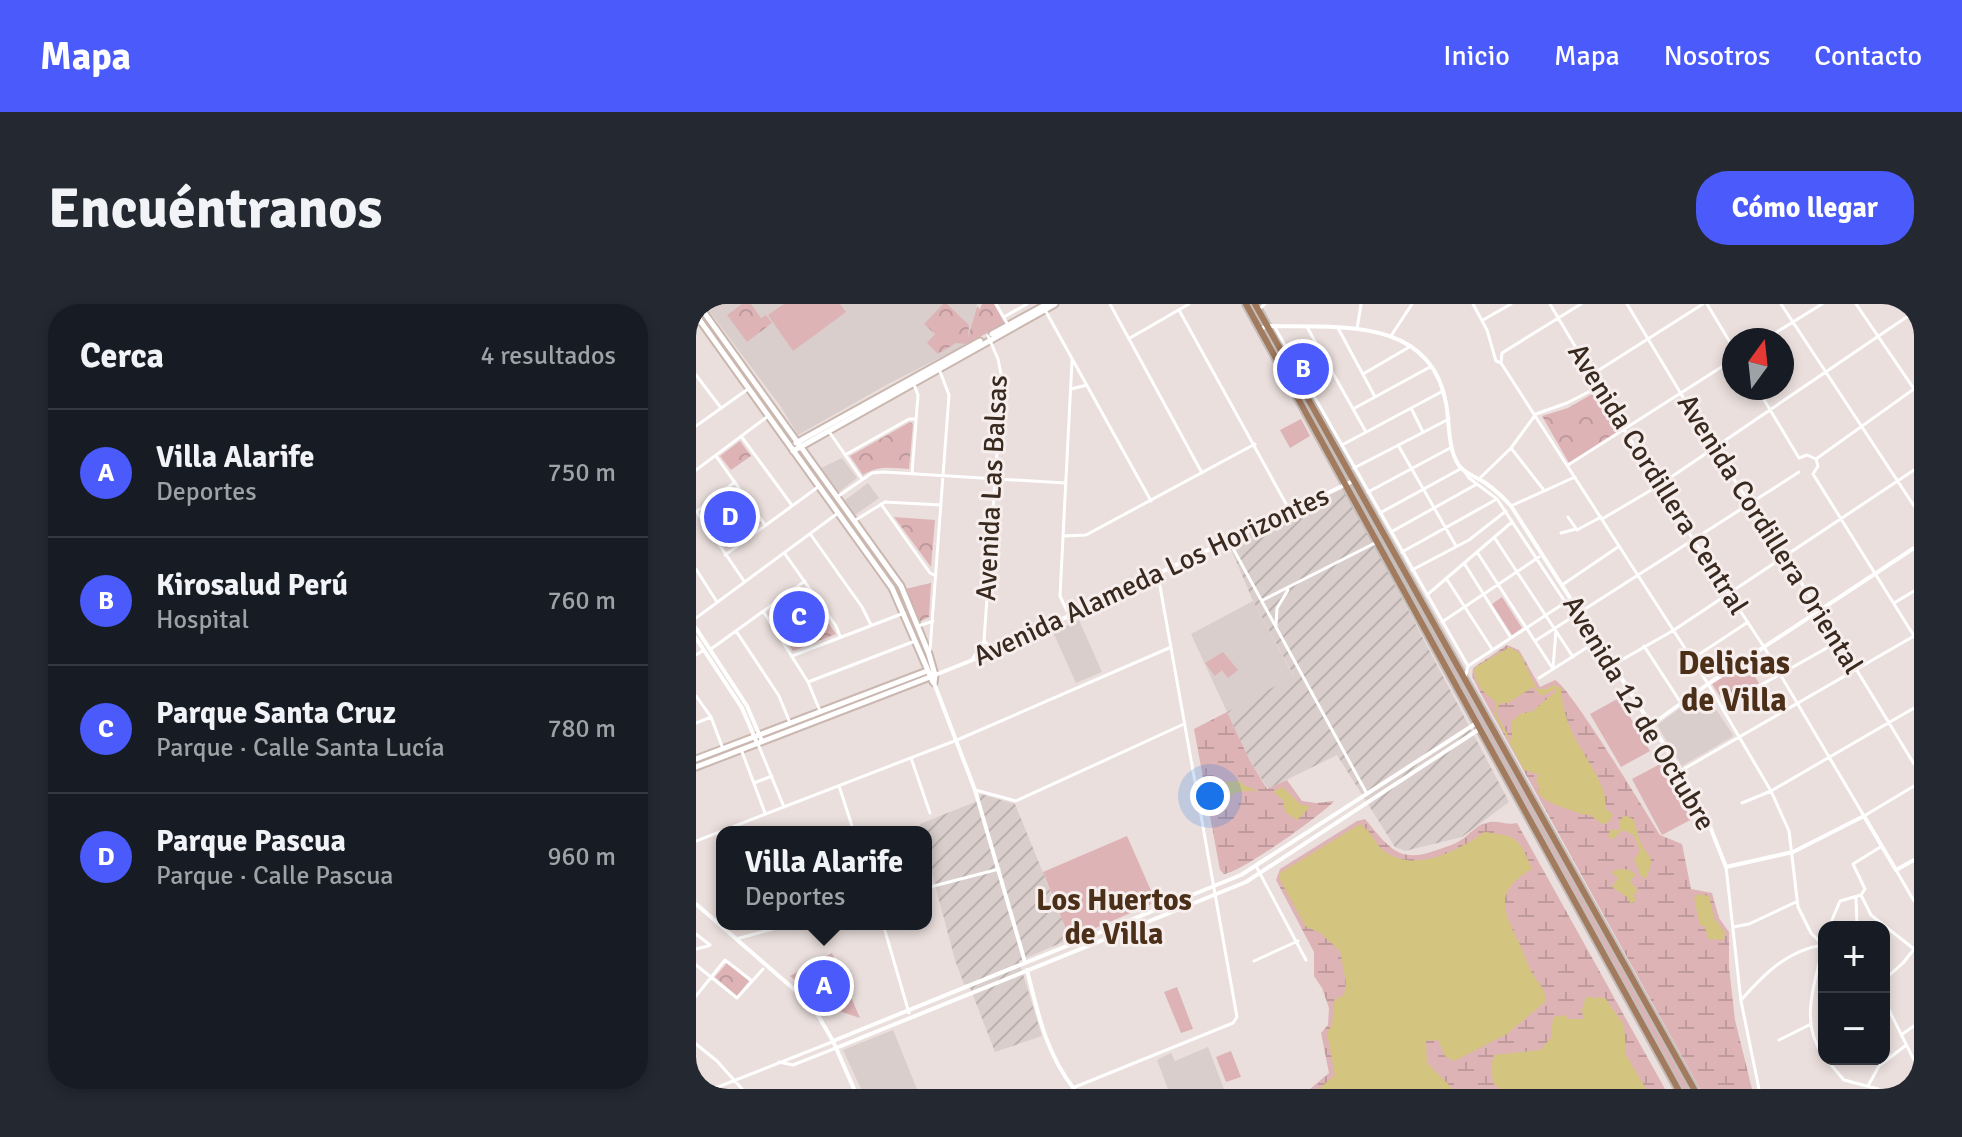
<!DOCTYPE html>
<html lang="es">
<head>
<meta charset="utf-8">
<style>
	body { margin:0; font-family:Signika,sans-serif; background:#242831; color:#f1f3f6 }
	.controls { position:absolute; right:24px; bottom:24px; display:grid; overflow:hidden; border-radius:16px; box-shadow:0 4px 12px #0003 }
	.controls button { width:72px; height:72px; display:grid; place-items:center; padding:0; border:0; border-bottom:2px solid #363941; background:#171b24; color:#f1f3f6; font:40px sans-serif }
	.compass { position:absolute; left:1026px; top:24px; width:72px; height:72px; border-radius:50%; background:#171b24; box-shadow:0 4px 12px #0003; rotate:15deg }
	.you { position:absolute; left:514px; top:492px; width:28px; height:28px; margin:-20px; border:6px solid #fff; border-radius:50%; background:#1a73e8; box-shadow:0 0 0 12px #1a73e833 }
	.badge { display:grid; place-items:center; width:52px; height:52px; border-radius:50%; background:#4b5afa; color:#fff; font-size:26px; font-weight:700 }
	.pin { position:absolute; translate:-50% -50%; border:4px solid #fff; box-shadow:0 2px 8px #0006 }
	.popup { position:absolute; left:20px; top:522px; width:216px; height:104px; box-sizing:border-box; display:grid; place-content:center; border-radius:16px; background:#171b24; filter:drop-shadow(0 2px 6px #0005); font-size:26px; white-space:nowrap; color:#9ea1a6 }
	.popup b { font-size:30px; color:#f1f3f6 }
	.popup::after { content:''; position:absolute; left:50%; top:100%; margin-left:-16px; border:16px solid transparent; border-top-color:#171b24 }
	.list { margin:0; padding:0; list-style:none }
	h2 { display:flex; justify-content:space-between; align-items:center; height:104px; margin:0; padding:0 32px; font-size:34px }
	h2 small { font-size:26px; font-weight:400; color:#9ea1a6 }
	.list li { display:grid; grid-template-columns:52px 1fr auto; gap:24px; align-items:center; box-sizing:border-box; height:128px; padding:0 32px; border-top:2px solid #363941 }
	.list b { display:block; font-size:30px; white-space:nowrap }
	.list p { margin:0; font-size:26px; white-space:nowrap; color:#9ea1a6 }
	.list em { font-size:26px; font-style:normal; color:#9ea1a6 }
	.map { position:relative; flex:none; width:1218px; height:785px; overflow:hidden; border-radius:32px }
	header { display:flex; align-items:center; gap:48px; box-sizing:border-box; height:112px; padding:0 40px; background:#4b5afa; color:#fff }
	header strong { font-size:38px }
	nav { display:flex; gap:44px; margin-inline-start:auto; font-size:28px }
	.intro { display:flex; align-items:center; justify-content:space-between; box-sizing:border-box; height:192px; padding:0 48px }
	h1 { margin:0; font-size:56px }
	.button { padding:20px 36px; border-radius:32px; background:#4b5afa; color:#fff; font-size:28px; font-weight:700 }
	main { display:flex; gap:48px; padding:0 48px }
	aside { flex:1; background:#171b24; border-radius:32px; box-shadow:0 4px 12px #0003 }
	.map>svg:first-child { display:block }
</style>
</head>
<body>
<header>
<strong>Mapa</strong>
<nav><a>Inicio</a><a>Mapa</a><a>Nosotros</a><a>Contacto</a></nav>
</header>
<div class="intro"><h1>Encuéntranos</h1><a class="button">Cómo llegar</a></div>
<main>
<aside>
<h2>Cerca<small>4 resultados</small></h2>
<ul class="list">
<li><span class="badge">A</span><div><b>Villa Alarife</b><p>Deportes</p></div><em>750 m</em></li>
<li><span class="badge">B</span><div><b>Kirosalud Perú</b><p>Hospital</p></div><em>760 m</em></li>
<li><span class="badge">C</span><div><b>Parque Santa Cruz</b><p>Parque · Calle Santa Lucía</p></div><em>780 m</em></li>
<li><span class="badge">D</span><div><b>Parque Pascua</b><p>Parque · Calle Pascua</p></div><em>960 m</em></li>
</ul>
</aside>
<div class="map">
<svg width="1218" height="785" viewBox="0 0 1218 785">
	<defs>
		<pattern id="industrial-furrows" width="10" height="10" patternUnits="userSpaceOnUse" patternTransform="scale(2)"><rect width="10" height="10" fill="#d9cecb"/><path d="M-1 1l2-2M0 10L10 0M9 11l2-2" fill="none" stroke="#bbb1ae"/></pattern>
		<pattern id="forest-crowns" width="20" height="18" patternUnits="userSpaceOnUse" patternTransform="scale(2)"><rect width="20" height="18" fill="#ddb3b6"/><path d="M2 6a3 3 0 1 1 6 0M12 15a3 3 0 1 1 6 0" fill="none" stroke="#be9a9c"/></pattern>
		<pattern id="wetland-marsh" width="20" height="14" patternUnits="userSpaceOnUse" patternTransform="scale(2)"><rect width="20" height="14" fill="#ddb3b6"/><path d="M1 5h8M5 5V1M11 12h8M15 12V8" fill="none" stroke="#be9a9c"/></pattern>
	</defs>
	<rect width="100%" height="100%" fill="#eadfdc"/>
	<path fill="#d9cecb" d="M8,0H281L271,40L192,80L102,131L85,103Z
		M146,154L161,174L143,188L125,164Z
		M172,179L183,194L159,211L148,197Z
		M557,297L598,373L531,408L495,330Z
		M383,316L406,368L380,379L357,328Z
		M1008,387L1037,431L1036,433L986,462L961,421Z
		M197,726L221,785H165L147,746Z
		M512,743L528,785H472L461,756L475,749L479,757Z"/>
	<path fill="url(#industrial-furrows)" d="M648,184L813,498L766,533L709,547L699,543L641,451L572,485L554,457L531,408L598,372L557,297L532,238Z
		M285,490L319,500L374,635L323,657L346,732L299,748L273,681L268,680L259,656L230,547V528H225L224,520L279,498Z"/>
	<path fill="#ddb3b6" d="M88,0H144L150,8L97,47L72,11Z
		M605,115L614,132L594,144L584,126Z
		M106,150L197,275L230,349L231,362L198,284L103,152Z
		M660,185L995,785H987L656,186Z
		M806,293L826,324L816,331L796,300Z
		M527,348L542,366L532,374L526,366L519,372L509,359Z
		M923,394L954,447L925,463L894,410Z
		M968,458L998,514L966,531L936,475Z
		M431,532L460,598L374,635L347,568Z
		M136,649L164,714L131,703L94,672Z
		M481,683L497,725L485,729L468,688Z
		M535,747L545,773L530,778L520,753Z"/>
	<path fill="url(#forest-crowns)" d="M46,0H55L65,14L70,11L76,19L51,38L31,11Z
		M247,0H251L273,21L272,34L281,2L284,5L286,0H298L309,19L271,40L260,39L242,50L231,39L239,30L228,20Z
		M901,87L926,127L873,159L846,112L872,104Z
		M214,118L217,120L213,165C196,164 182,161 167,171L154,152Z
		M44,137L55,152L35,166L24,152Z
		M39,183L65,219L30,244L4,207Z
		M198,213L239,216L235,263Z
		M235,279L233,313L223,318L209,285Z
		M107,283L140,330L97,347L73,308Z
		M1050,359L1063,379L1029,400L1016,380Z
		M31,659L53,677L41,692L19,673Z"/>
	<path fill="url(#wetland-marsh)" d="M811,341L823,346L844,383L859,376C874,383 949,507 964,531L986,540L995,585L1016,589L1023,614L1033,628V663L1039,716L1056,785H1004L783,386L776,372L777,364Z
		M531,408L554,457L571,485L591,476L606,497L620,499L638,497C626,511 544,569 528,570L524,566L498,425Z
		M669,515C692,542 702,561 741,546C749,543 758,541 765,536C773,531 780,521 790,519C802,515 810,522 821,519L969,785H614L633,769L625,729L632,721L633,704L626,684L618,672V648L580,576L584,565L661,517Z"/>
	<path fill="#d3c480" d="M814,343L824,350L841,385H850L858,381L865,384C866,399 869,411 875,426C884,448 914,483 909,504L917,511L913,518L906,520L893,510L888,511C874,505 852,501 842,489L843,483L840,476L843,471L828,466L813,438L816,431V417L824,410L837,407L861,386L859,385L846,392L837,383L812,399H804L800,408L813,433L811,434L798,410L800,398C788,389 780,382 778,366L781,362Z
		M513,475L528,478L544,477L549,482L564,487C549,486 535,487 524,500L518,479H514Z
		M586,483L604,500L614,503L601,516L589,508L587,496L577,488Z
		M928,511L937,515C940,521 941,527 943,534C949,554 963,550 949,575L945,572L938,555L944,547L938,531L926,526L918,535L912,533L914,526H924V517Z
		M664,520C676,527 679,541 689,548C720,569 762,547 788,528C821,532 823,533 836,565C798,587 806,605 823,639C828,649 831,660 836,669C843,681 848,681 850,697L811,730L758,757L749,752L742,736L730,737L731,759L757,785H623L639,771L631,729L636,721L638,699L641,694L648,691L650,678L644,647L623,628L610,623L583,574L584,569Z
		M930,565L940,570L934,577L942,587L937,591L940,596L935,600L931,593L916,583L922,574L916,569L918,566Z
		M1002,590L1013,592L1018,614L1029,629L1028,636L1012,635L1009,623L1004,621L998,594Z
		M890,693L909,694L928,721L930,751L950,785H804L797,779L795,761L798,751L844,746L855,734L857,713L868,711L873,715H887L886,705Z"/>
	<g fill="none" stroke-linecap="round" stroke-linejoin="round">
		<g stroke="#cab7af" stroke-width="9">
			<path id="secondary" d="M2,0L205,282L233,350L239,371L238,379
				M0,11L196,284L237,378
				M296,30L351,0
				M100,139L284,37
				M97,147L359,0
				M0,455L231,367
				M0,463L234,373"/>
		</g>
		<g stroke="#c4bfbc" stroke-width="10">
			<path id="primary" d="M550,0L982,785
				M559,0L998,785"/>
		</g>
		<path stroke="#fff" stroke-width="3" d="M300,0L312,21
			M414,0L506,169
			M777,0L791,26L800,57L805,59
			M854,0L962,182L1068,343L1168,512L1218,482
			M885,0L806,49L805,59L1012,380L1075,487L1093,527L1102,603L1115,629L1128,642
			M931,0L1017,143L1143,337L1218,460
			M1011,0L1038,45
			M1085,0L1218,202
			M1160,0L1218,85
			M348,4L455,197
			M483,6L594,207
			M562,6L569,0
			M308,13L331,0
			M787,16L815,0
			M578,22L772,362L769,374
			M611,23L670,128
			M642,24L678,91
			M661,25L665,0
			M695,32L716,0
			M434,34L493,0
			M1068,36L1126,0
			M667,70L715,42
			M0,71L25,104
			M895,71L1007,0
			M1061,84L1103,154L1111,151L1120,155
			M375,85L391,81
			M715,104L727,128
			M657,105L734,63
			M0,122L52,85
			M134,129L166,175
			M45,132L95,200
			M646,141L747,87
			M702,141L760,242
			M815,144L847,185
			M149,151L213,115H220
			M20,152L69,221
			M1120,155L1122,162L1117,170L1218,332
			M1120,155L1218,85
			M872,161L1038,55
			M658,164L753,115
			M0,166L71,113
			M216,169L222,91L217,78
			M783,175L815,144L840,110L871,99L902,83
			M672,188L756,143
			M141,193L176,169L188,168L369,179
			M185,200L234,269L240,272
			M815,202L879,173
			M0,208L39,178
			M1,208L48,277
			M684,209L766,164L773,174L801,195L897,340
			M872,213L881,226L905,213
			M906,215L962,182L1218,8
			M158,217L189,198L245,201
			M695,228L781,180
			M865,229L880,225
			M115,231L166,303L175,321
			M367,232L390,231L559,140
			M798,233L877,353
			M533,237L671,490
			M706,248L801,195
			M781,248L857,365
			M89,250L140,322L144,332
			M29,251L122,183
			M768,259L815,334
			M0,265L21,298
			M716,266L773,236L810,207
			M750,274L796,345
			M866,281L922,243
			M731,291L816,218
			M567,296L681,238
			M1198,299L1218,287
			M67,307L112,378L124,407
			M373,311L364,292L376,57
			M0,314L142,209
			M746,318L843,253
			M222,322L237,317
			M580,322L581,304L592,286
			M40,327L83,392L94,419
			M288,337L299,347
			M839,337L1103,168
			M948,342L985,399
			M15,345L109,277
			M234,346L253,91L243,65
			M0,351L8,346
			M96,352L208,309
			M277,354L288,337L306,75L302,55L292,32
			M996,355L1052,318
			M917,361L978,326L1218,166
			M772,362L870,298
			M857,363L860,327
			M843,374L898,339
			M112,378L219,337
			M0,392L15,413L27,445
			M1026,403L1143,337
			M0,419L15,413
			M62,440L88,503
			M45,445L69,509
			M215,454L234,509
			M986,466L1218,332
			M58,479L76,472
			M143,482L158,528
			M279,486L320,497L488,420
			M1046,499L1075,487L1218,404
			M0,537L261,436L473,344
			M560,562L610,656
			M1030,563L1045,697L1063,785
			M1200,566L1218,597
			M230,584L303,565
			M1165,591L1175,611L1218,645
			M1160,595L1161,623
			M187,620L213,709
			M1037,623L1053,620L1100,598
			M1133,623L1144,597L1165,591L1169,585L1157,560L1186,542
			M0,630L14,641
			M40,635L95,620
			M1128,637C1121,676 1101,716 1128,753
			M0,645L12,642
			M558,657L602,637
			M0,661L41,694L67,665
			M1188,676L1207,659L1218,645
			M0,692L29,656L56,677
			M1046,695C1068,670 1092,646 1127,641
			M1188,696L1218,756
			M1205,731L1218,722
			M1083,736L1115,720
			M0,740L21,757L46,785
			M1130,755L1148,776L1182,785
			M83,758L97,761L140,744
			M1172,782L1183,762L1209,742
			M379,783L537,719L541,713L462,271
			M17,785L136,738"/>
		<path stroke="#fff" stroke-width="4" d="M564,25L571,22C639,24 734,11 750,99C754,119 751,150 766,165C772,170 781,174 788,178C798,185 807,193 815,202L985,467L1009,510L1030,563L1097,548L1168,512L1200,566L1218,556
			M0,324L51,402L66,437
			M0,334L46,404L61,439
			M239,371L299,347L657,177
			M238,379L279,486L329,658
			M955,421L1012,380L1218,244
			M0,600L116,701L137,737L158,785
			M331,666C342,710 350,749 378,785
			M137,737L545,571L779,420
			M140,744L550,578L782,426"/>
		<use href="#secondary" stroke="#fff" stroke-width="5"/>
		<use href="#primary" stroke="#a27a5e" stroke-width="6"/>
	</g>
	<g text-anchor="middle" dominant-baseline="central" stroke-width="6" stroke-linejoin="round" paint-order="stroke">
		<g font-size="28" fill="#39291e" stroke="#f6eeed">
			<text transform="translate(962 175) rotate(58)">Avenida Cordillera Central</text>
			<text transform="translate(296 184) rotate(-87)">Avenida Las Balsas</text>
			<text transform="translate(1074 230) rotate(58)">Avenida Cordillera Oriental</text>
			<text transform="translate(455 272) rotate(-25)">Avenida Alameda Los Horizontes</text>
			<text transform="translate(943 409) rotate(59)">Avenida 12 de Octubre</text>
		</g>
		<g font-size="30" font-weight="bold" fill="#4c2f19" stroke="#f6eeed">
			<text x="418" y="596">Los Huertos<tspan x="418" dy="34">de Villa</tspan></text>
		</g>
		<g font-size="32" font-weight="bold" fill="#4c2f19" stroke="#f6eeed">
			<text x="1038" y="359">Delicias<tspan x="1038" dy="37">de Villa</tspan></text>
		</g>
	</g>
</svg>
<div class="controls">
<button>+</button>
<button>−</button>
</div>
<svg class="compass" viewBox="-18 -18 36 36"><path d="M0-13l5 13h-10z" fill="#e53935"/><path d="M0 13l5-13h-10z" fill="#9ea1a6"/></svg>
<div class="you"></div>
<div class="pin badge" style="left:128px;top:682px">A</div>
<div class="popup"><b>Villa Alarife</b>Deportes</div>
<div class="pin badge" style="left:607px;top:65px">B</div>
<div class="pin badge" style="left:103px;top:313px">C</div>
<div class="pin badge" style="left:34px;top:213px">D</div>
</div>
</main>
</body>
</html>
